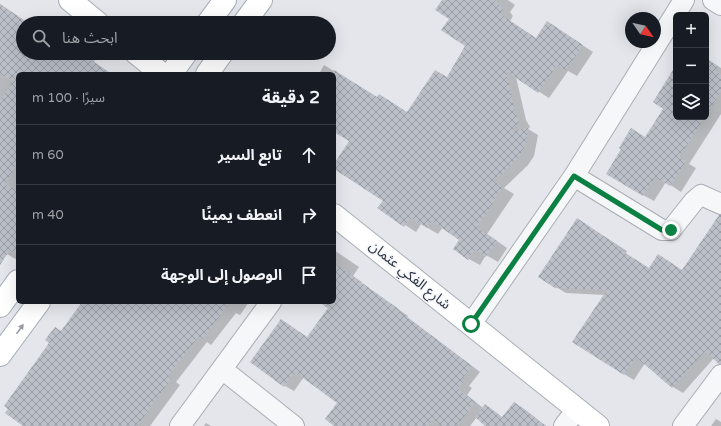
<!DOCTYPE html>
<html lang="ar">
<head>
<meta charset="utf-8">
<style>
	body { margin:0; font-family:"Varela Round","Noto Sans Arabic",sans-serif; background:#242831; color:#f1f3f6; direction:rtl }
	.controls { position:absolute; right:12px; top:12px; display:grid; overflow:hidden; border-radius:6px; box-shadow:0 4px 16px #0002 }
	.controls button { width:36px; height:36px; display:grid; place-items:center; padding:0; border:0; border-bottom:1px solid #363941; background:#171b24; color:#f1f3f6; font:20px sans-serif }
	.compass { position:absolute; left:625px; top:12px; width:36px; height:36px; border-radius:50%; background:#171b24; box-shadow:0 4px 16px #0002; rotate:124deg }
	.stop { position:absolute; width:12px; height:12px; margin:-9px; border:3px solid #0b8043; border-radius:50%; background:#fff }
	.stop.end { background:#0b8043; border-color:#fff; box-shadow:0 1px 4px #0008 }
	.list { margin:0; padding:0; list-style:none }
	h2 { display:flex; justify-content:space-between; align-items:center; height:52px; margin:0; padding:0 16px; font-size:17px }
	h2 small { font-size:13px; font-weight:400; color:#9ea1a6 }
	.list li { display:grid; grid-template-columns:26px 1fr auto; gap:12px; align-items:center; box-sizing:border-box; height:60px; padding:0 16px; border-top:1px solid #363941 }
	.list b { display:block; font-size:15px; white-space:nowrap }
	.list em { font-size:13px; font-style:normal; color:#9ea1a6 }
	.icon { flex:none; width:22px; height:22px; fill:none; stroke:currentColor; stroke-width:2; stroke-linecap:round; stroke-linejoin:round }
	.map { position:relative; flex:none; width:721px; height:426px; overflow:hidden; direction:ltr }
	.search { position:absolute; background:#171b24; box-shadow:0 4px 16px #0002; left:16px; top:16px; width:320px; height:44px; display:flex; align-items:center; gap:10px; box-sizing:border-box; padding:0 14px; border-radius:22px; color:#9ea1a6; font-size:15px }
	.panel { position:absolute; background:#171b24; box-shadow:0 4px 16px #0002; left:16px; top:72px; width:320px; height:232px; border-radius:6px; direction:rtl }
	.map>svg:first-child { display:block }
</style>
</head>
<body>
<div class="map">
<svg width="721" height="426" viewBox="0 0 721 426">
	<defs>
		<pattern id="building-cross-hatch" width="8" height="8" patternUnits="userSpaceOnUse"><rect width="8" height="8" fill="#bbbfc8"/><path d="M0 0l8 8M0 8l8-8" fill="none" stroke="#989ca4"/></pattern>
	</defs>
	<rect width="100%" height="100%" fill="#e4e6eb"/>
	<path fill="#0003" d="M443,0H508L515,5L510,12L513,16L510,21L536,39L547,22L593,52L577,76L568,71L549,98L516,77L526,120L530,127L528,129L538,135L534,156L528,165L504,188L514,194L487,234L507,248L498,262L486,255L480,265L469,259L454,248L460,239L443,227L438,234L421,224L416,232L379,208L384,200L334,168V165L350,141L334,131V74H319L324,65L378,98L408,113L447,78L466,46L450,18Z
		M0,4L28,23H23V53H84L95,61L94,62L111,74H18L17,260L0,250Z
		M706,59L721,68V114L689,164L696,168L681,192L666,182L654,201L643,195L646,138L665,108L676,67V117H706Z
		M577,219L627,251L625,254L650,269L683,271L721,220V362L714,358L683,393L673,387L645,363L634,380L624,374L605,295L566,293L556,287Z
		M334,250L359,267L353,276L362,282L361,283L408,316L407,317L480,372L469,386L472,388L467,395L483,408L494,411L503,418L514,403L523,408L546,426H487L477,417L470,426H336L338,403L304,377L294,391L285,386L308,338L329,309L320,302H334Z
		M84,302H249L240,315L236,313L211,345L207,342L176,382L180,385L150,426H24L62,332Z
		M716,419L721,422V426H711Z
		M206,423L211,426H204Z"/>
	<path fill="url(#building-cross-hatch)" d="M442,0H495L503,9L500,14L536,38L547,21L583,45L565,71L557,65L538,93L506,71L515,113L519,121L512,131L528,128L526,141L523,150L517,159L494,181L503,187L477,227L497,241L486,257L475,249L468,260L453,249L459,240L432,221L427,228L411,218L404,227L377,208L383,201L334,169V164L349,141L334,132V70L377,97L379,94L407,112L435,70L447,77L465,46L441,30L449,19L435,10Z
		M0,4L28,23H23V53H80L112,74H18V163L5,183L18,192V255L10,250L0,265V101L13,82L0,73Z
		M706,58L718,66L715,70L721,74V91L706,115Z
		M676,65V117H705L679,157L686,161L670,186L655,177L643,196L606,174L621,149L619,148L631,128L645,137L663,109L653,102Z
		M719,215H721V364H719L705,351L672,388L636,357L624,375L572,342L607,290L555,288L538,277L577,218L617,245L616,247L649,268L658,254L682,270Z
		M334,263L400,310L399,311L472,366L461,380L463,382L458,389L475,402L457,426H441L433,420L428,426H334L325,419L337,403L295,372L284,387L250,362L281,319L307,337L328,308L322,304L324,302H334Z
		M82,302H230L202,340L198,337L168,376L171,379L137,426H23L5,413L8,409L4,406L49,343L45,340L55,327L61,331Z
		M514,402L546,426H485L475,417L485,404L502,417Z"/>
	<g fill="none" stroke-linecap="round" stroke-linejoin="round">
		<g stroke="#a9adb5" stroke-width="22">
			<path id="street" d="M713,0L721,5
				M574,176L662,230H671L694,201L701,195L721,204
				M471,324L574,176L684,0
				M222,369L294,426
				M180,426L271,302
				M564,426L577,409
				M683,426L721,375"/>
		</g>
		<g stroke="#a9adb5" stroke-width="24">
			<path id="secondary" d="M70,0L98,23
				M136,53L162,74
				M334,215L598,426"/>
		</g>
		<g stroke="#a3abb7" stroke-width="24">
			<path id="primary" d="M208,23L225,0
				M244,23L261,0
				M171,74L186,53
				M207,74L222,53
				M0,306L18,281
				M0,355L39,302"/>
		</g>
		<use href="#street" stroke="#f6f7f9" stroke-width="20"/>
		<use href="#secondary" stroke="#fff" stroke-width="22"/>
		<use href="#primary" stroke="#fff" stroke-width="22"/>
	</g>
	<defs><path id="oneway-solid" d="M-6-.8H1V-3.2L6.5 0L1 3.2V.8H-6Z"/></defs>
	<use fill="#969aa1" href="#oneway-solid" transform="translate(20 329) rotate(-54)"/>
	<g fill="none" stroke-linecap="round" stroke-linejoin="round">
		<path stroke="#0b8043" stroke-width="5" d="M471,324L574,176L662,230H671"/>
	</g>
	<g text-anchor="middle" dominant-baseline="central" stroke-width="3" stroke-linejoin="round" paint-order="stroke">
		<g font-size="14" fill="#2c3443" stroke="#f4f5f8">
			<text transform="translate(410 275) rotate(39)">شارع الفكي عثمان</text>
		</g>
	</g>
</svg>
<div class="controls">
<button>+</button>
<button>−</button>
<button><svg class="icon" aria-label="layers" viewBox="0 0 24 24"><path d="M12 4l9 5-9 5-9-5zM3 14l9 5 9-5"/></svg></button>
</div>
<svg class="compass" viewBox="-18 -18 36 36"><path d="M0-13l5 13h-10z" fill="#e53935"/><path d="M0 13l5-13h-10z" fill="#9ea1a6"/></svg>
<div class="stop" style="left:471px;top:324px"></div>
<div class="stop end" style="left:671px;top:230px"></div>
<div class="search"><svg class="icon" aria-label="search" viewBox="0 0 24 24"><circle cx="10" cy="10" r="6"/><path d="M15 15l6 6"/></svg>ابحث هنا</div>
<section class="panel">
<h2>2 دقيقة<small>سيرًا · 100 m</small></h2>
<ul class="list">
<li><svg class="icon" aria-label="ahead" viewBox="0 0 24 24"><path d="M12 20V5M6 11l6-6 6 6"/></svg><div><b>تابع السير</b></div><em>60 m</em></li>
<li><svg class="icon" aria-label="right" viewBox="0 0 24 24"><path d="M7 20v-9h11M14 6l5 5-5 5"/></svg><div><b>انعطف يمينًا</b></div><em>40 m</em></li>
<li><svg class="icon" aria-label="arrive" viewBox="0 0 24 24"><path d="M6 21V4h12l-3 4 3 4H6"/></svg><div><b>الوصول إلى الوجهة</b></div></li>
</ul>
</section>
</div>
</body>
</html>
